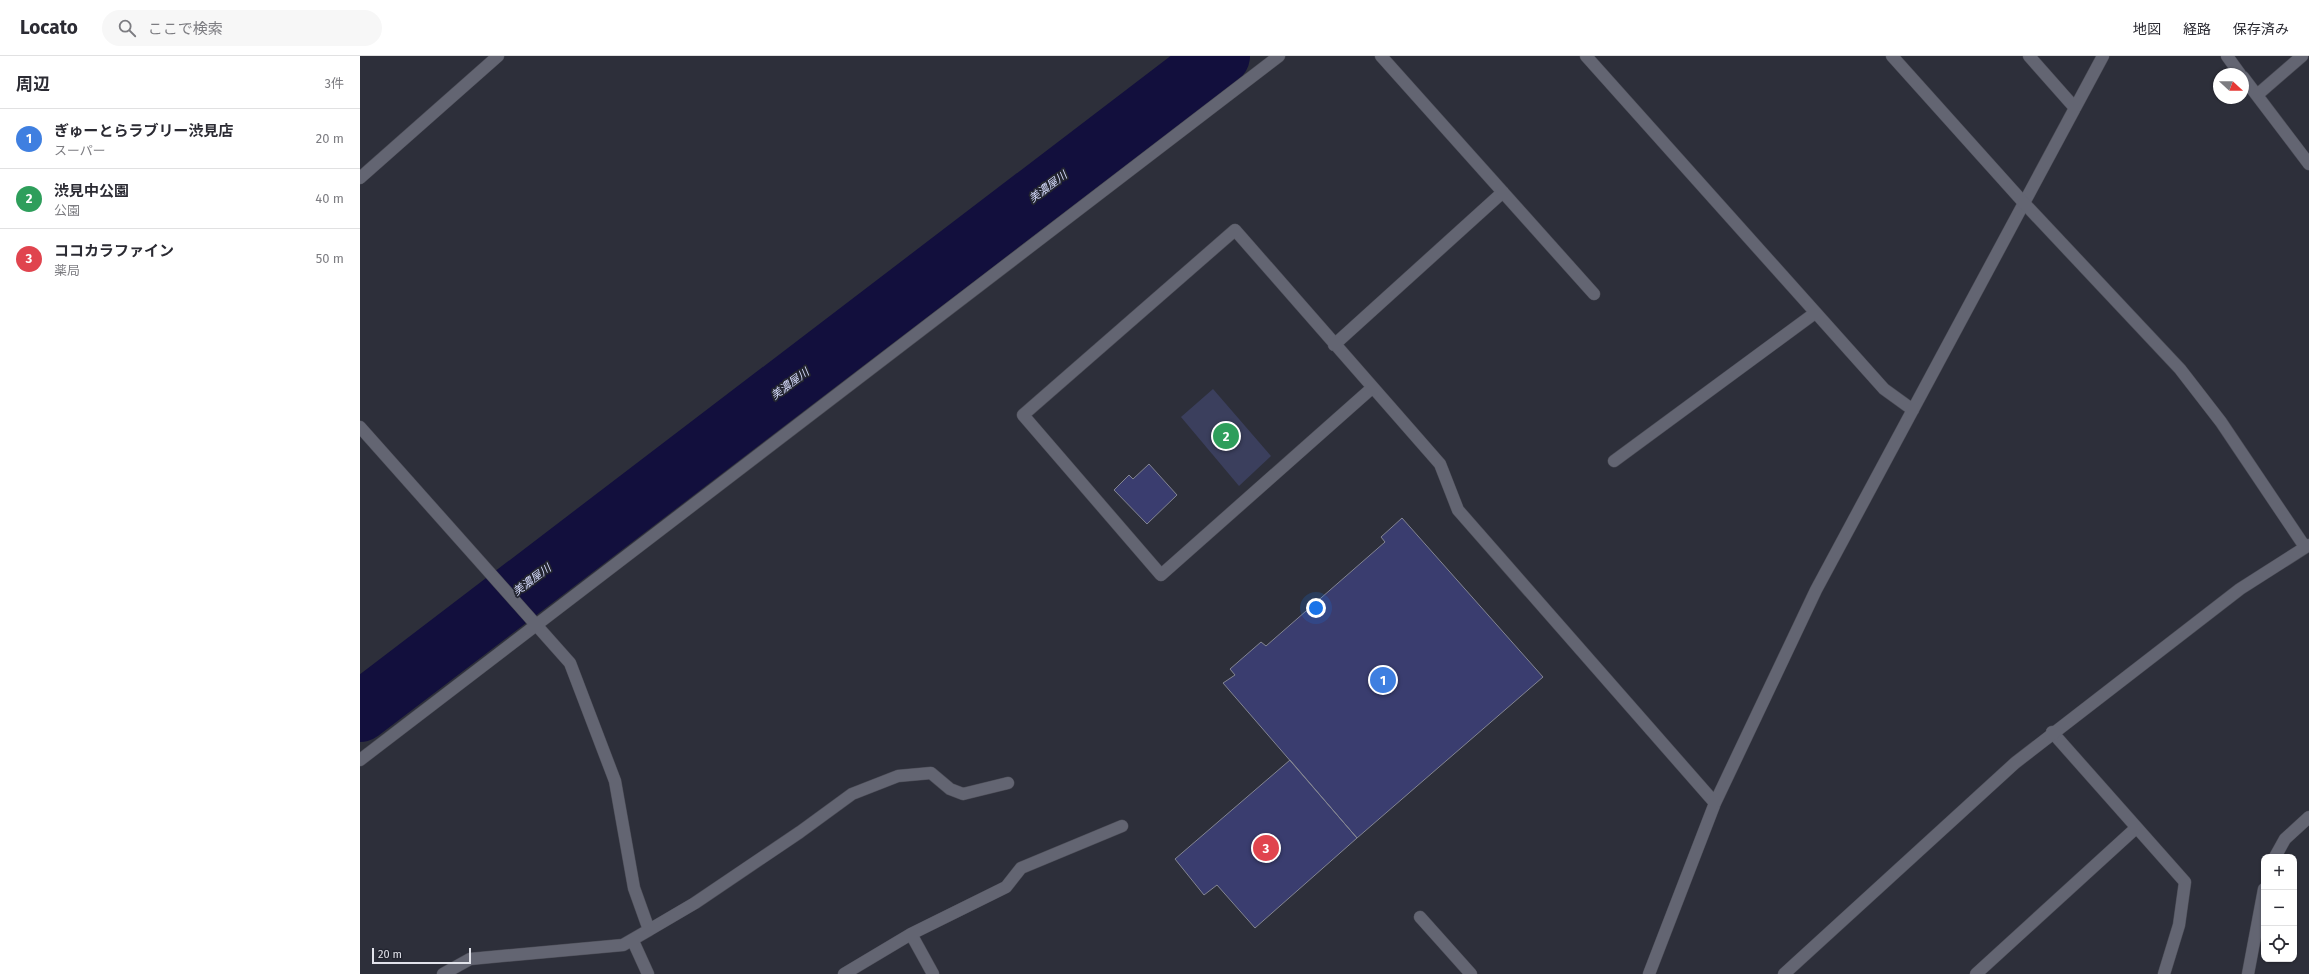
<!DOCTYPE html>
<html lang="ja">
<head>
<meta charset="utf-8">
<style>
	body { margin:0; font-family:"Fira Sans","Noto Sans JP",sans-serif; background:#f7f7f7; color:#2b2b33 }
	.controls { position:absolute; right:12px; bottom:12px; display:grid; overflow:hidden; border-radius:8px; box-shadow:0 1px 3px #0004 }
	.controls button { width:36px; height:36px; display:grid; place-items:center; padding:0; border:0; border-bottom:1px solid #e1e1e2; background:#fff; color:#2b2b33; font:20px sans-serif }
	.compass { position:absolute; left:1853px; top:12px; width:36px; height:36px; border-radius:50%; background:#fff; box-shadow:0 1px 3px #0004; rotate:111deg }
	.scale { position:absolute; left:12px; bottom:10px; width:99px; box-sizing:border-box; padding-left:4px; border:2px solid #e2e3eb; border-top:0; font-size:11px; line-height:14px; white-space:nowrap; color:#e2e3eb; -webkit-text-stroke:3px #232530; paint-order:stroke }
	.you { position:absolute; left:956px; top:552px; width:14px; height:14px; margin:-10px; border:3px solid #fff; border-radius:50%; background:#1a73e8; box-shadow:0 0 0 6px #1a73e833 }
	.badge { display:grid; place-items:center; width:26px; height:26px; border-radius:50%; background:#111827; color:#fff; font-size:13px; font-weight:700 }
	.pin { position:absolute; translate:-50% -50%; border:2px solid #fff; box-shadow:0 1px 4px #0006 }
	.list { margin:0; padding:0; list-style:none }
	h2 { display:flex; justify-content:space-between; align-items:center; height:52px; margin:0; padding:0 16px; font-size:17px }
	h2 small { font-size:13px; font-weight:400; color:#7c7c81 }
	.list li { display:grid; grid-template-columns:26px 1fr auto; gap:12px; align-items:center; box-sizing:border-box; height:60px; padding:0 16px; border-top:1px solid #e1e1e2 }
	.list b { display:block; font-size:15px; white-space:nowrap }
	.list p { margin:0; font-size:13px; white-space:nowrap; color:#7c7c81 }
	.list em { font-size:13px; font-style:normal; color:#7c7c81 }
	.icon { flex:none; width:22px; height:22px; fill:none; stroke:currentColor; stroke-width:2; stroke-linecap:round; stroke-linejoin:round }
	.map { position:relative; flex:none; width:1949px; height:918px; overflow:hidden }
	header { display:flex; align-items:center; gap:24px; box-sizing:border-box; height:56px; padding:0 20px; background:#fff; border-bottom:1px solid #e1e1e2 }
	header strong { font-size:19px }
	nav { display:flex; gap:22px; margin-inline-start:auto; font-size:14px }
	.search { width:280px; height:36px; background:#f7f7f7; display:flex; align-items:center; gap:10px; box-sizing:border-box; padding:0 14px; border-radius:22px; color:#7c7c81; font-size:15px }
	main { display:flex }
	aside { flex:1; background:#fff }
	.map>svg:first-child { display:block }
</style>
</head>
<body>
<header>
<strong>Locato</strong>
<div class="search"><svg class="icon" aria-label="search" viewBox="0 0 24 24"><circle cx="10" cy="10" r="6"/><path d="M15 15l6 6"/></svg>ここで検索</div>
<nav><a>地図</a><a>経路</a><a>保存済み</a></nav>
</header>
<main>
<aside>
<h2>周辺<small>3件</small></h2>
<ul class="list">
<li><span class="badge" style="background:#3f7fe0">1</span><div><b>ぎゅーとらラブリー渋見店</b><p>スーパー</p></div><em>20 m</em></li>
<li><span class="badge" style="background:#2e9e5b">2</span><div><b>渋見中公園</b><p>公園</p></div><em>40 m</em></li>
<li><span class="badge" style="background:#e0444e">3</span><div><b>ココカラファイン</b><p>薬局</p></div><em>50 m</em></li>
</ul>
</aside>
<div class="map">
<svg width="1949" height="918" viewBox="0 0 1949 918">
	<rect width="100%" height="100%" fill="#2d2f3a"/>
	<path fill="#3b3f5d" d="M853,333L911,400L879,430L821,361Z"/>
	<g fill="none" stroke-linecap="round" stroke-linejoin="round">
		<path stroke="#120f3d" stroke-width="60" d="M0,656L860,0"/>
	</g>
	<path fill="#3a3d6f" stroke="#838592" d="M789,408L817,439L787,468L754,434L769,419L773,423Z
		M1042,462L1183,621L997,782L863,627L875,619L870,613L901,586L906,590L1025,486L1021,481Z
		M930,704L997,782L895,872L857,829L844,839L815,803Z"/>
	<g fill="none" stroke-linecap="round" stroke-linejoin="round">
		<g stroke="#4b4c56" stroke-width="13">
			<path id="service" d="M551,878L573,918
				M484,918L551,878L646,831L661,812L762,770"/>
		</g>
		<g stroke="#4b4c56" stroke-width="13">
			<path id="minor" d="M1021,0L1234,238
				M1226,0L1524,333L1553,354
				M1669,0L1715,52
				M1867,0L1880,18
				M1883,21L1949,108
				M1897,39L1942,0
				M0,122L138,0
				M974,289L1143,136
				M1012,332L801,519L663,359L875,174L1080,408L1098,454L1355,747
				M0,371L210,607L255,725L274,832L289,874L263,889L110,903L83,918
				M1254,405L1455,257
				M1692,676L1825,826L1819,869L1804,918
				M0,704L919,0
				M1915,801L1925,783L1949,761
				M1060,861L1111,918
				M289,874L335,847L440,776L492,738L538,720L571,717L590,733L603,738L648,727
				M273,885L288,918
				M1289,918L1355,747L1456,534L1743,0
				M1616,918L1776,772
				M1888,918L1904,833"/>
		</g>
		<g stroke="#4b4c56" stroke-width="13">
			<path id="tertiary" d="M1532,0L1664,147L1820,313L1861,366L1945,491
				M1424,918L1655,707L1880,533L1949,489"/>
		</g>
		<use href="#service" stroke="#636572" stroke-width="12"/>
		<use href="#minor" stroke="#636572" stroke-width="12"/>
		<use href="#tertiary" stroke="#636572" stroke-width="12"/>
	</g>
	<g text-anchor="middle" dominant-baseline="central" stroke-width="3.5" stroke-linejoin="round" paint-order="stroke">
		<g font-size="11" font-style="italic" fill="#d6dbfc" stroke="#232530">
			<text transform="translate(688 131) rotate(-37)">美濃屋川</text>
			<text transform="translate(430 328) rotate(-37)">美濃屋川</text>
			<text transform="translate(172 524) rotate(-37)">美濃屋川</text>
		</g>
	</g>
</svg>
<div class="controls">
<button>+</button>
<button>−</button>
<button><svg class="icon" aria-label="locate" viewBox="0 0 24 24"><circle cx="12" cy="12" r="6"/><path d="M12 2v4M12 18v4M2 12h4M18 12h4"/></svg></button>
</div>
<svg class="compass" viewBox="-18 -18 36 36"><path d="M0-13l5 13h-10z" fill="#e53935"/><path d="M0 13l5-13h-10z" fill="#7c7c81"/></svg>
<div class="scale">20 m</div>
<div class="you"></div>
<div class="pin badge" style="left:1023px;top:624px;background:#3f7fe0">1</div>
<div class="pin badge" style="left:866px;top:380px;background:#2e9e5b">2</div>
<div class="pin badge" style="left:906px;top:792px;background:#e0444e">3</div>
</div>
</main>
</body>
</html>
